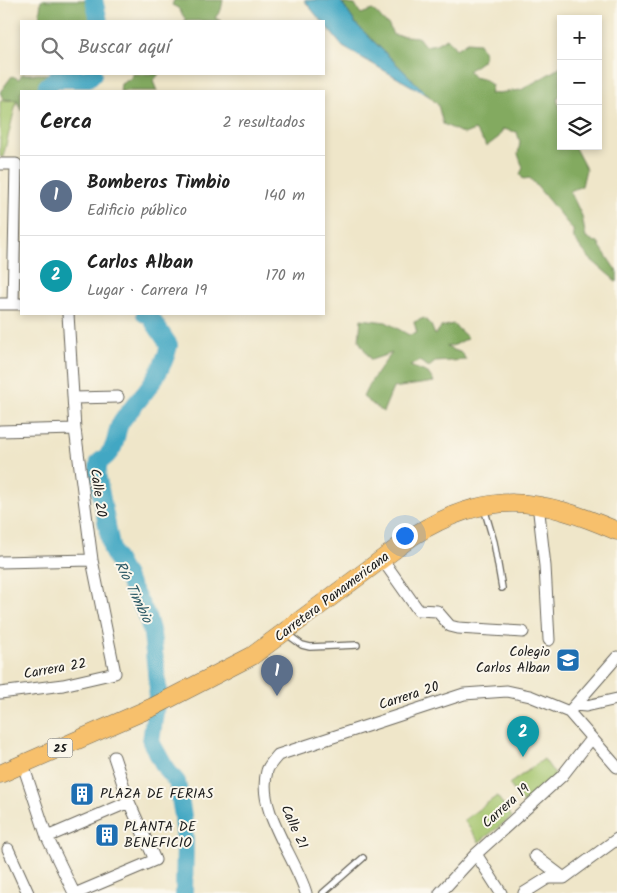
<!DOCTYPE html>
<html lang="es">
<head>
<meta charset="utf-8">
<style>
	body { margin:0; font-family:Kalam,sans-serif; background:#f6f6f6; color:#222 }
	.controls { position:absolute; right:15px; top:15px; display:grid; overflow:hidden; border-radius:0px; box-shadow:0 2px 8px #0003 }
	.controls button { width:45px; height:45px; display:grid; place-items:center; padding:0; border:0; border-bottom:1px solid #e0e0e0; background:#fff; color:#222; font:25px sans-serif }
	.you { position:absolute; left:404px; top:535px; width:18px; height:18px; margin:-12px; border:4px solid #fff; border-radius:50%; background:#1a73e8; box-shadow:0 0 0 8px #1a73e833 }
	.badge { display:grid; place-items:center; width:32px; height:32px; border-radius:50%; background:#0f766e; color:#fff; font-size:16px; font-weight:700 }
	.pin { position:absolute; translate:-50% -41px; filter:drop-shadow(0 1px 2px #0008) }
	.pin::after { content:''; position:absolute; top:26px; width:18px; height:15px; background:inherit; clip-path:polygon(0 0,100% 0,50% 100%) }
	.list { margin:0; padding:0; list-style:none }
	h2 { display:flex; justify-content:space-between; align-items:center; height:65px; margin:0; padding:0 20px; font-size:21px }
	h2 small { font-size:16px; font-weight:400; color:#767676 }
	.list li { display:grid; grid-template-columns:32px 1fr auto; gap:15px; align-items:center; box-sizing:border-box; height:80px; padding:0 20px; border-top:1px solid #e0e0e0 }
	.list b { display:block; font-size:19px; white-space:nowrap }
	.list p { margin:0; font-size:16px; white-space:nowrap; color:#767676 }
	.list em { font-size:16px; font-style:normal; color:#767676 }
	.icon { flex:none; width:28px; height:28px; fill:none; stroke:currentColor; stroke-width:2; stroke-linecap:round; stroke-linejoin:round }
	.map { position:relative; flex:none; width:617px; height:893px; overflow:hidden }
	.search { position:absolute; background:#fff; box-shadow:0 2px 8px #0003; left:20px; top:20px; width:305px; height:55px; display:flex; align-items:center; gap:12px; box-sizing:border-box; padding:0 18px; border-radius:0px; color:#767676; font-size:19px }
	.panel { position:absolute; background:#fff; box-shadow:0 2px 8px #0003; left:20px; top:90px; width:305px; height:225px; border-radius:0px }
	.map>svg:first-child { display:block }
</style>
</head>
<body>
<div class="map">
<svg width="617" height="893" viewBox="0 0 617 893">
	<rect width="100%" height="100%" fill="#fbf7ec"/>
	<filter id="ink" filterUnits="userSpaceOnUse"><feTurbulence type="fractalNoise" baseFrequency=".02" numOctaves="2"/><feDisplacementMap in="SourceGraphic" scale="10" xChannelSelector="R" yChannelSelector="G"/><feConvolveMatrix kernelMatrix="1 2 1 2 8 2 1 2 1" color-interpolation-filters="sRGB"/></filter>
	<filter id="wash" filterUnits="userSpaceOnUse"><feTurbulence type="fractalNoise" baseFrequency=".0096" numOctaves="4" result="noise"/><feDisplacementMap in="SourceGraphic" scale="20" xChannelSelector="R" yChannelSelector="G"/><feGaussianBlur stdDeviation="1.12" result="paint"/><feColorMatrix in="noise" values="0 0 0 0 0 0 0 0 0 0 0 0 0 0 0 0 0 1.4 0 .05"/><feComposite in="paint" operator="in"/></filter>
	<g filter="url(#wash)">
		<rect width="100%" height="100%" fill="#efe6c9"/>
		<path fill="#a4c56d" stroke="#607044" d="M17,100L3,157H0V101Z
			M544,759L558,779L524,804L509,784Z
			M497,796L512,817L479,842L464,820Z"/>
		<path fill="#83aa60" stroke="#50633e" d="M41,0H91L97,21H39Z
			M174,0H223L221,10L215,18L221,21H184L186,20L178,8L172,5Z
			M342,3L355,5L361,14L372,10C380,14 381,21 389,25L393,35L418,37L425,46L436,44L447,38L456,49L467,42L479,43L485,54L482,61L468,71L473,77L483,79L492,85L490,94L521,90L561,67V94L557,99L561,112V146H574L586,169L582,186L570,191L582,216L586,238L598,243L617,272V282L589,258L574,239L573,230L530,178L523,179L520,174L523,168L518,154L520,142L517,132L503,129L499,137L487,146L475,130L464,134L443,124L438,105L356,24Z
			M22,74H91C75,78 68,74 53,75L43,91H21V111L17,100L3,99L0,92L12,76L19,79Z
			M133,74H159L153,81L157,91H120L121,84L130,79Z
			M424,318L431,325L435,335L441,327L453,324L468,338L455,345L446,347L462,353L466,360L435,362L429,367L419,361L410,366L428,373L434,382L393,388L383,412L363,397C370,381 381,367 392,353L371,360L359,341L361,319L386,322L409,335L417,333L414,322Z"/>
		<path fill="#43a7c3" stroke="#306270" d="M304,0H340L356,24L429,96L343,47L324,24V21H321Z"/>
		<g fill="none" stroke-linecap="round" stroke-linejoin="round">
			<path stroke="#43a7c3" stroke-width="18" d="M94,0L99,21
				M46,91L47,86L55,79H88L93,74
				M145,314L149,315L169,345C163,374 141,397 123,419C112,433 122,447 99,462L97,474L112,551L147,616L152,634L158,689L151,742L166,769L177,782L183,816L185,842L184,893"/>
		</g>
	</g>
	<g filter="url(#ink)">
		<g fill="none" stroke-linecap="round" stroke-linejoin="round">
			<g stroke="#666359" stroke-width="8">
				<path id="service" d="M484,508L494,542L502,588
					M287,634L302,645L310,647L357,645
					M323,893L363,858"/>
			</g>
			<g stroke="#666359" stroke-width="13">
				<path id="minor" d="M0,164H16L13,304
					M0,304H20
					M74,398L118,397
					M0,431L75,429
					M538,504L545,566L549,640
					M382,559L418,610L437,611L450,626L458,628L523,632
					M0,562L92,560
					M0,693L63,685L115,673L92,560L75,429L68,314
					M575,705L586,706L617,699
					M569,712L617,657
					M23,765L47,837L74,893
					M47,837L129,802
					M8,849L28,893
					M476,854L501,893
					M535,856L564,878
					M77,893L155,860L129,802L114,757
					M306,893C295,856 256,810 267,771C268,766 274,760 278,755L464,694L507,691L530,696L569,712L617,767
					M440,893L476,854L562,776L591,739
					M524,893L548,878H564L617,839"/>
			</g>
			<g stroke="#666359" stroke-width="19">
				<path id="trunk" d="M0,774L153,707L252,656L413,536C488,489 539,497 617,531"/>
			</g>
			<use href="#service" stroke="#fff" stroke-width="5.5"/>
			<use href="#minor" stroke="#fff" stroke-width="11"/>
			<use href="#trunk" stroke="#f7c06c" stroke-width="18"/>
		</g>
	</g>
	<defs>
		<g id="university-square" transform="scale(1.25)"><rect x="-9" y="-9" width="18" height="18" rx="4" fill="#1f6fb2" stroke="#fbf7ec"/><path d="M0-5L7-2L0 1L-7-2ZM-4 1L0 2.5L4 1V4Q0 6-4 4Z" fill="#fff"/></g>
		<g id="building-square" transform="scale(1.25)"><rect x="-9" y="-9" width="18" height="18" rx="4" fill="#1f6fb2" stroke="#fbf7ec"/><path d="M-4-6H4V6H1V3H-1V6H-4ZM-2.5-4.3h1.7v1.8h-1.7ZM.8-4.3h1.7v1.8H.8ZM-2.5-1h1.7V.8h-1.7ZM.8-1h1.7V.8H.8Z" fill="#fff"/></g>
	</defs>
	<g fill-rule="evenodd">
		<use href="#university-square" x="568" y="660"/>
		<use href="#building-square" x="82" y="794"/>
		<use href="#building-square" x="107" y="835"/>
	</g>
	<g text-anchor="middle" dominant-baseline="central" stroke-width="4" stroke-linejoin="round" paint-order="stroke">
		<rect fill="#fbf7ec" stroke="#5f5e5a" stroke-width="1" x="47.5" y="738.5" width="25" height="19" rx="4"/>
		<g font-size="12" font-weight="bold" fill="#1c1c1c">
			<text x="60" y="748">25</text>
		</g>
		<g font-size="14" fill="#1c1c1c" stroke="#fbf7ec">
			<text transform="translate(98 493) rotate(82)">Calle 20</text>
			<text transform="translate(332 597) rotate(-37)">Carretera Panamericana</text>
			<text transform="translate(55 669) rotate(-10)">Carrera 22</text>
			<text transform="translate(409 696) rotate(-18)">Carrera 20</text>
			<text transform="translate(506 806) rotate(-42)">Carrera 19</text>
			<text transform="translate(294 827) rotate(66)">Calle 21</text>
		</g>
		<g font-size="14" fill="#1c1c1c" stroke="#fbf7ec" text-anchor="start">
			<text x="550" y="652" text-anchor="end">Colegio<tspan x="550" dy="16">Carlos Alban</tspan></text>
			<text x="100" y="794">PLAZA DE FERIAS</text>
			<text x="124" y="827">PLANTA DE<tspan x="124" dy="16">BENEFICIO</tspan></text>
		</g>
		<g font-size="15" font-style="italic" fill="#2e5b67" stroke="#fbf7ec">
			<text transform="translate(133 592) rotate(64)">Río Timbio</text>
		</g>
	</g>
</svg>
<div class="controls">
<button>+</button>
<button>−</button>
<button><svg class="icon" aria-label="layers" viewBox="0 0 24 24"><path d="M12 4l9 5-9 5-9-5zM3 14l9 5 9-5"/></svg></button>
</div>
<div class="you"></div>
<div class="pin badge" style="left:277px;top:696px;background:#5c6f8a">1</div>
<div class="pin badge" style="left:523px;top:757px;background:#0f9aa8">2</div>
<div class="search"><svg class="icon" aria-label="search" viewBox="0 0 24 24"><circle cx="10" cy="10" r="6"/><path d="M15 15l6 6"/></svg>Buscar aquí</div>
<section class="panel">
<h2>Cerca<small>2 resultados</small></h2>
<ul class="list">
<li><span class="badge" style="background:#5c6f8a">1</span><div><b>Bomberos Timbio</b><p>Edificio público</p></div><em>140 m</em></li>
<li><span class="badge" style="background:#0f9aa8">2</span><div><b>Carlos Alban</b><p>Lugar · Carrera 19</p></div><em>170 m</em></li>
</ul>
</section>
</div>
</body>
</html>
